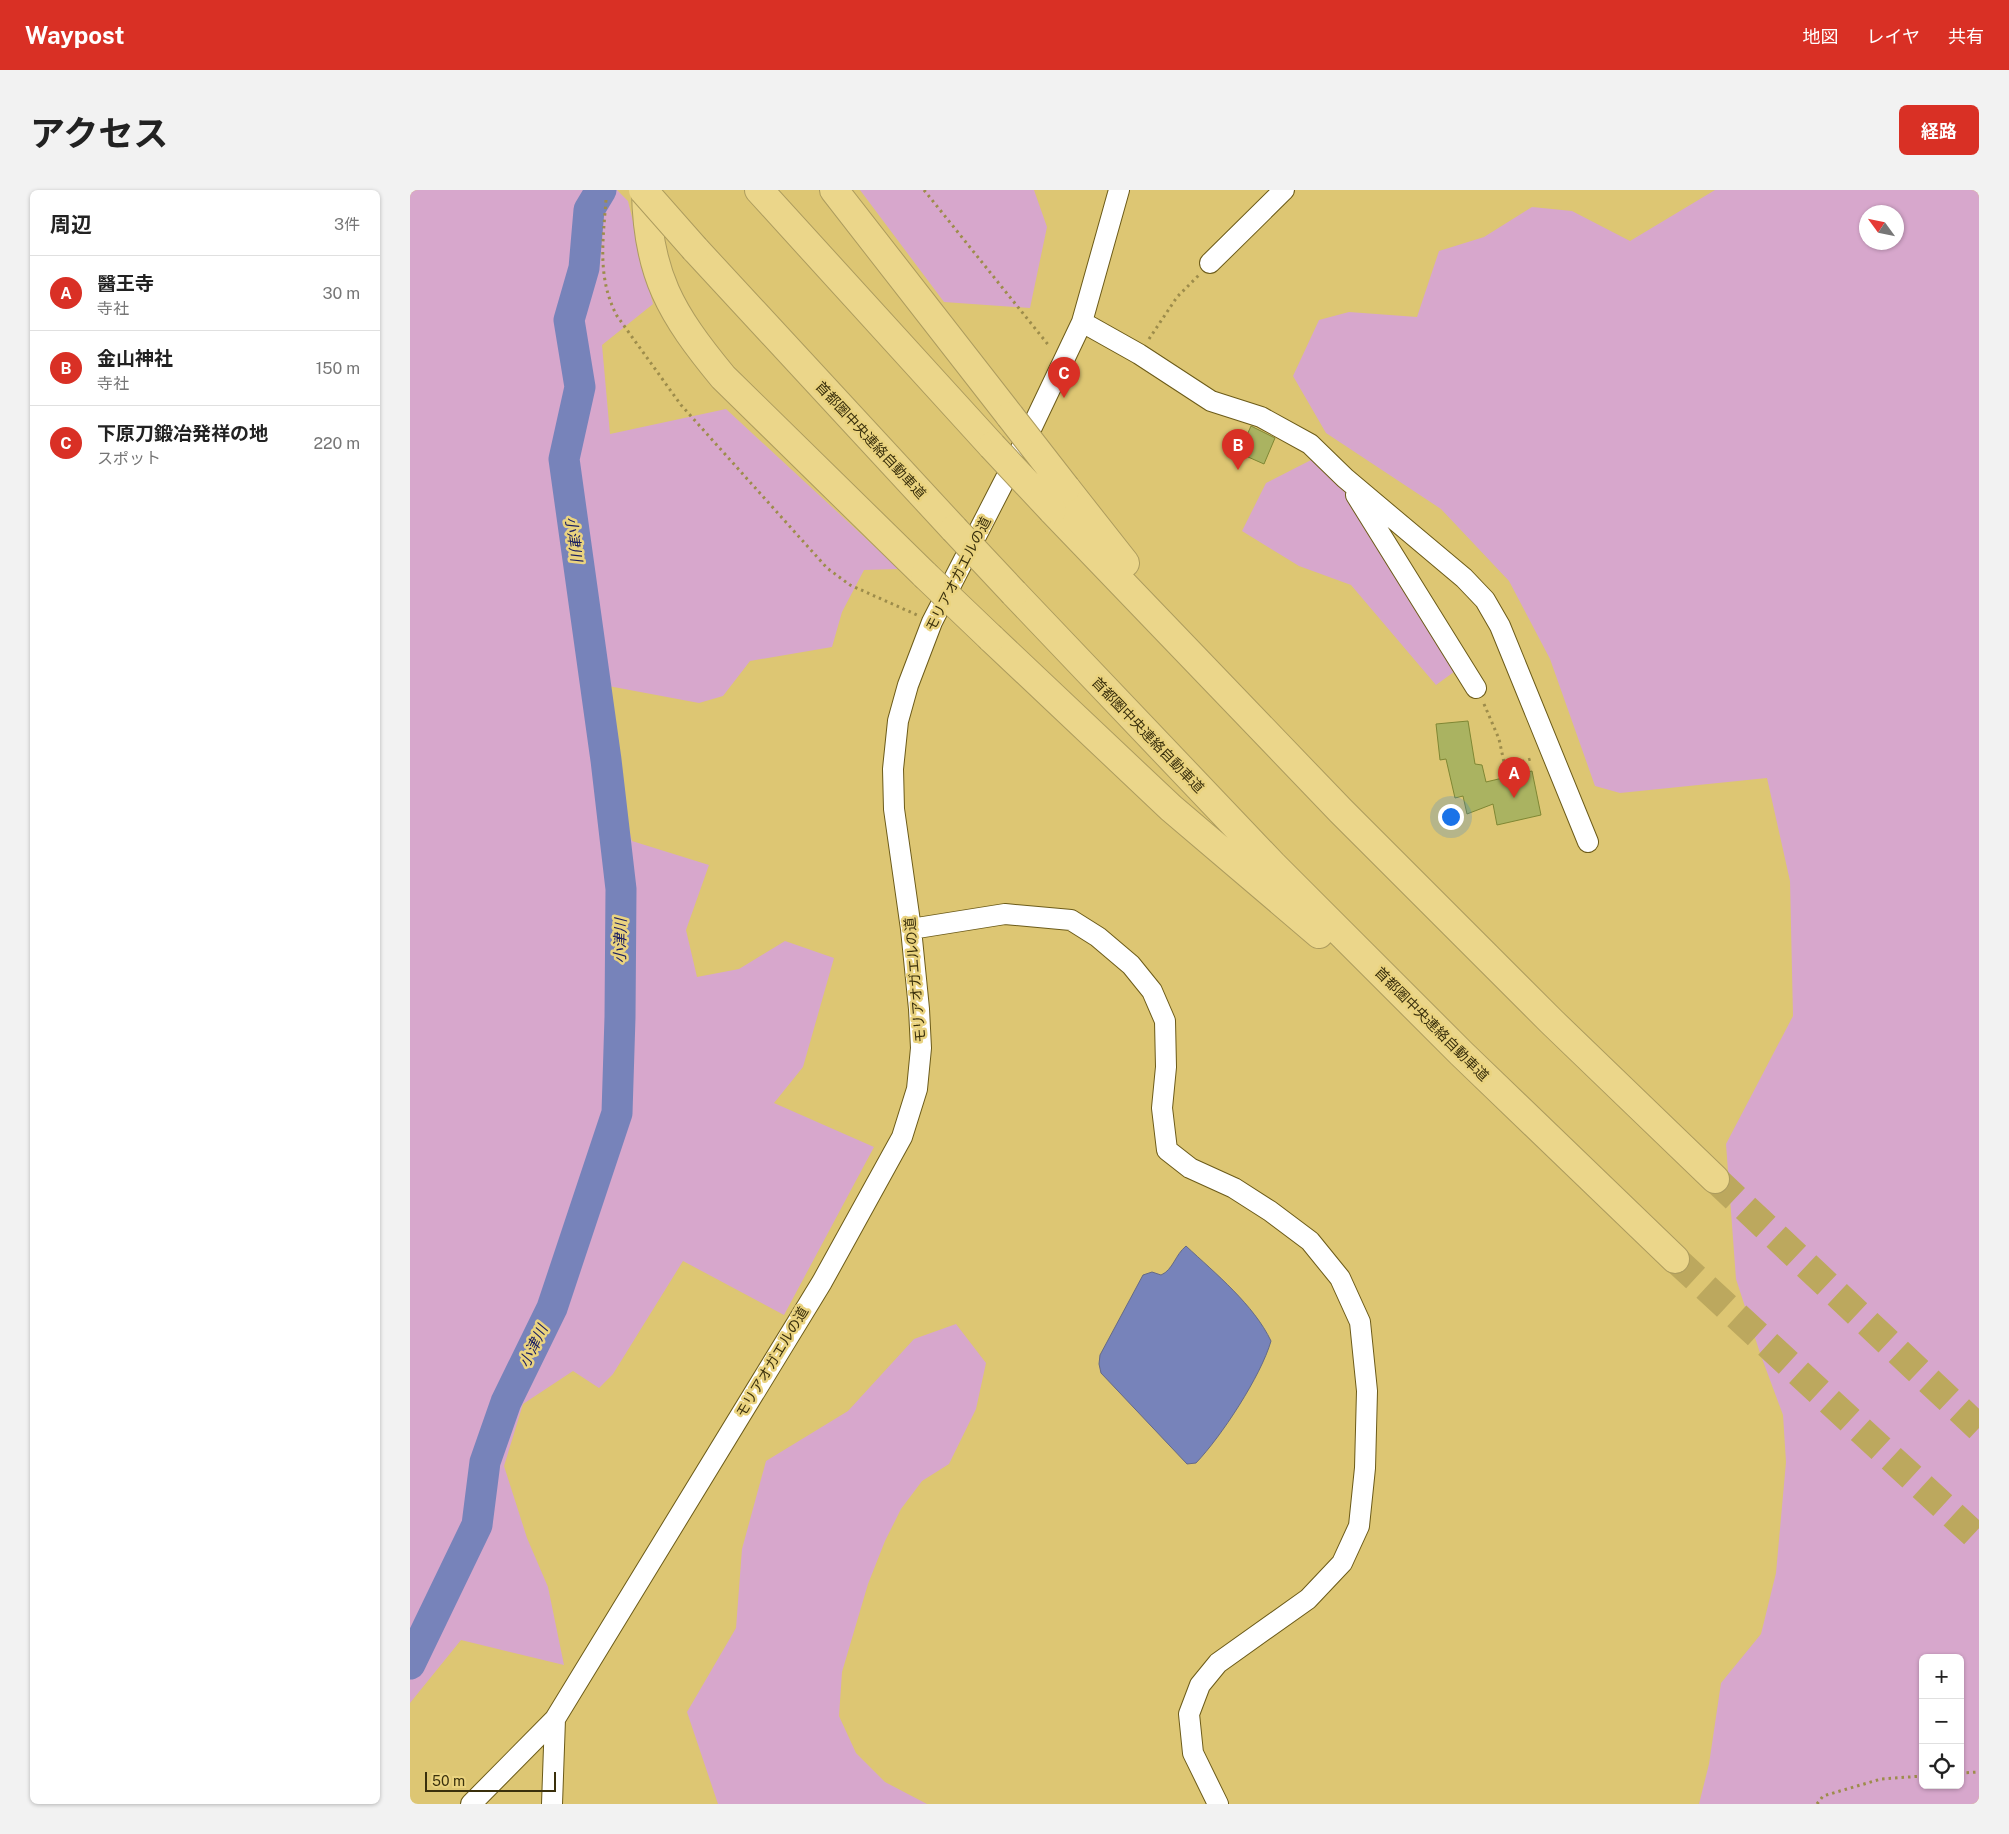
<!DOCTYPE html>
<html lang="ja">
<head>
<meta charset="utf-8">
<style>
	body { margin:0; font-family:"Public Sans","Noto Sans JP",sans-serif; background:#f2f2f2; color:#222 }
	.controls { position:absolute; right:15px; bottom:15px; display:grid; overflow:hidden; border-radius:8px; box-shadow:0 1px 4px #0004 }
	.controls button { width:45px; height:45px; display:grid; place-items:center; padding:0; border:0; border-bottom:1px solid #e0e0e0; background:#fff; color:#222; font:25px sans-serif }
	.compass { position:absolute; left:1449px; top:15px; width:45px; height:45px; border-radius:50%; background:#fff; box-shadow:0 1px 4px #0004; rotate:303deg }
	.scale { position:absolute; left:15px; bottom:12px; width:131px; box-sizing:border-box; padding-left:5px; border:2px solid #3a300c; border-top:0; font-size:14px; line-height:18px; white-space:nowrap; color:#3a300c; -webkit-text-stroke:4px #ead37f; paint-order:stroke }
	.you { position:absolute; left:1040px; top:626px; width:18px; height:18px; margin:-12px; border:4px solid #fff; border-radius:50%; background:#1a73e8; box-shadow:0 0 0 8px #1a73e833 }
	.badge { display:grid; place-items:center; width:32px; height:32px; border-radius:50%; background:#d93025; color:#fff; font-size:16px; font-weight:700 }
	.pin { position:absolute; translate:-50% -41px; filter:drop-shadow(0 1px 2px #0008) }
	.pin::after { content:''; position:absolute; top:26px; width:18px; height:15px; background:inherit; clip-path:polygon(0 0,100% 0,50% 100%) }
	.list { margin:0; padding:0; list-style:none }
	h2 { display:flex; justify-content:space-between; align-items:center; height:65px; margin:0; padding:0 20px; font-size:21px }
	h2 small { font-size:16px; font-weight:400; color:#767676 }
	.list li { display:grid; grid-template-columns:32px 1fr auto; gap:15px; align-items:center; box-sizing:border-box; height:75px; padding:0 20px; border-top:1px solid #e0e0e0 }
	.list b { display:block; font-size:19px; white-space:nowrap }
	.list p { margin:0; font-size:16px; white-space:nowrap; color:#767676 }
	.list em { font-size:16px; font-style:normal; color:#767676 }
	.icon { flex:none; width:28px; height:28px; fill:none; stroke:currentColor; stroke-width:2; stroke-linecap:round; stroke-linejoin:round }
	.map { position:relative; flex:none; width:1569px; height:1614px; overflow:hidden; border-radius:8px }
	header { display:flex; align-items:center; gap:30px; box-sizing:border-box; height:70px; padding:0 25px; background:#d93025; color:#fff }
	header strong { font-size:24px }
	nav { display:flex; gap:28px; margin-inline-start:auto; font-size:18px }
	.intro { display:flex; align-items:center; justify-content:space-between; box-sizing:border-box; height:120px; padding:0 30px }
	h1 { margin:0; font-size:35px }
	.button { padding:12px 22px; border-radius:8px; background:#d93025; color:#fff; font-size:18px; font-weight:700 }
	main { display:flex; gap:30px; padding:0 30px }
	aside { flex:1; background:#fff; border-radius:8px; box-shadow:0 1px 4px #0004 }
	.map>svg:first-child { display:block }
</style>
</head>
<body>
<header>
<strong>Waypost</strong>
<nav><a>地図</a><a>レイヤ</a><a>共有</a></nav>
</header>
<div class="intro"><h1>アクセス</h1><a class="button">経路</a></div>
<main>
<aside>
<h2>周辺<small>3件</small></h2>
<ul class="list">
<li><span class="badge">A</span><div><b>醫王寺</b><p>寺社</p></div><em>30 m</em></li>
<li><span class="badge">B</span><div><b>金山神社</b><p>寺社</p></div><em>150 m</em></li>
<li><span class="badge">C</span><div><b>下原刀鍛冶発祥の地</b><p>スポット</p></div><em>220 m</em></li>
</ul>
</aside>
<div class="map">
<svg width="1569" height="1614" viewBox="0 0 1569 1614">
	<rect width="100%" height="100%" fill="#ddc673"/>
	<path fill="#d7a7cc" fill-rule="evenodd" d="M0,0H207L218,11L243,114L192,155L200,244L316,219L489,379L454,380L432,422L422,457L340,471L313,506L289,513L177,492L222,651L299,675L276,740L287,787L329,779L375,751L424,768L393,877L364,913L464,957L374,1125L273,1071L203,1184L189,1198L163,1181L113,1214L94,1276L117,1348L138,1397L154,1475L51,1450L0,1513Z
		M450,0H624L637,37L620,118L534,112Z
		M1305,0H1569V1614H1289L1299,1574L1311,1493L1351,1444L1366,1383L1376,1272L1373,1225L1350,1163L1326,1089L1316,954L1383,826L1380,691L1357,588L1210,603L1185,596L1140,469L1099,391L1031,319L916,243L883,186L909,130L939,122L1007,127L1029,61L1074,47L1122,17L1162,21L1220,51ZM1456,22H1486V52H1456ZM1513,1468H1550V1595H1513Z
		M905,268L932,292L1048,479L1026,495L941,395L889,376L832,341L856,293Z
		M546,1134L576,1173L566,1219L539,1274L512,1291L491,1319L475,1351L458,1394L432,1482L429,1526L446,1563L475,1592L517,1614H308L277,1522L326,1438L332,1359L356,1271L438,1221L504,1149Z"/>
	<path fill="#7783ba" stroke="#656a86" d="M776,1056C805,1083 844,1115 861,1151C851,1186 811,1247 786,1273L777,1274L691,1183L689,1174L690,1165L733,1085L742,1082L751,1085C763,1080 765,1065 776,1056Z"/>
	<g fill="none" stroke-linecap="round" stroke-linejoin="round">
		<path stroke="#7783ba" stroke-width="31" d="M0,1474L67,1335L75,1272L96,1212L142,1118L207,923L210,827L211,699L196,570L154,269L170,197L159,130L174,78L179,20L191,0"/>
	</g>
	<path fill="#aab361" stroke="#7f8734" d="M841,236L865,248L854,274L829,263Z
		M1058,531L1065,574L1072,575L1076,592L1122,581L1131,625L1087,635L1083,614L1057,624L1053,606L1045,608L1036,569L1030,570L1026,534Z"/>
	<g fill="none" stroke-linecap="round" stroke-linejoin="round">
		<path stroke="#bca85e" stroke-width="28" stroke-dasharray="28 14" stroke-linecap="butt" d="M1305,989L1569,1238
			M1265,1069L1569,1349"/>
		<g stroke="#6c5b19" stroke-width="22">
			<path id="minor" d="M800,73L874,0
				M672,132L729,164L801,211L851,227L900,254L935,288L1054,388L1075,410L1090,436L1178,652
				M946,305L1066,498
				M501,739L595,724L661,730L688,747L721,775L742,801L755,831L756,877L752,918L757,960L780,978L824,998L860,1021L900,1051L930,1088L950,1132L957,1201L955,1278L949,1336L932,1373L898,1409L808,1473L790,1495L779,1524L783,1563L808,1614
				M61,1614L145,1529L412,1092L492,947L507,899L511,858L509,819L501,739L484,619L483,579L488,531L498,495L522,432L622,237L672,132L709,0
				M142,1614L145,1529"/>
		</g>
		<g stroke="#ad9c5e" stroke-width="30">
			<path id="highway" d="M236,0C237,84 261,124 313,187L515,385
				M349,0L582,256
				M424,0L600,226
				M285,59L544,339
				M656,298L715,373
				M642,320L931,621L1142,832L1305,989
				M604,403L863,675L1052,864L1265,1069
				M581,448L761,618L909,744"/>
		</g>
		<path stroke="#9d8c4b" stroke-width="3" stroke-dasharray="2.5 4" stroke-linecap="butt" d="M514,0L640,157
			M196,10C193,51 187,88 207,126L271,215L417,378L440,395L507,425
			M739,149L767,107L789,85
			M1074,514L1089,549L1095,577L1124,568
			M1550,1583L1569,1582
			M1407,1614L1413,1606L1471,1589L1513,1586"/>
		<use href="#minor" stroke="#fff" stroke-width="20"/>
		<use href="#highway" stroke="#ebd68a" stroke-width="28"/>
		<g stroke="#ad9c5e" stroke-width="30" stroke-linecap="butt">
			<path id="highway-bridge" d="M233,0L285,59
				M600,226L656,298
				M582,256L642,320
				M544,339L604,403
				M515,385L581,448"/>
		</g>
		<use href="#highway-bridge" stroke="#ebd68a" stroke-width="28"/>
	</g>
	<g text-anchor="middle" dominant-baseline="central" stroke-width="5" stroke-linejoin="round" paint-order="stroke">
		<g font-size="14" fill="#3a300c" stroke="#ead37f">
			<text transform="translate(461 250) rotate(47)">首都圏中央連絡自動車道</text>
			<text transform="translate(548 384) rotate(-63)">モリアオガエルの道</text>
			<text transform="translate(738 545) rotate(46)">首都圏中央連絡自動車道</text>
			<text transform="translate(505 790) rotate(-95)">モリアオガエルの道</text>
			<text transform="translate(1022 834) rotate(45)">首都圏中央連絡自動車道</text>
			<text transform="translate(362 1172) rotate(-59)">モリアオガエルの道</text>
		</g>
		<g font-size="15" font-style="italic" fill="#1c2062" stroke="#ead37f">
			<text transform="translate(164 349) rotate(82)">小津川</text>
			<text transform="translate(210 751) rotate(-89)">小津川</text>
			<text transform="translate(123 1156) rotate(-64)">小津川</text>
		</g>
	</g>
</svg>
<div class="controls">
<button>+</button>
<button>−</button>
<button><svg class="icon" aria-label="locate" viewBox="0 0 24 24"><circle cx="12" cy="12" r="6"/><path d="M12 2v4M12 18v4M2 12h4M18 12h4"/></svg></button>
</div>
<svg class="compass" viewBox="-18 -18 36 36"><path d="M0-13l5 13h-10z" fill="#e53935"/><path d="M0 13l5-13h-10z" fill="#767676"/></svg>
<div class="scale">50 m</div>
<div class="you"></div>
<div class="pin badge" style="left:1104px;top:608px">A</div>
<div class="pin badge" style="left:828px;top:280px">B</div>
<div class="pin badge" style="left:654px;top:208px">C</div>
</div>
</main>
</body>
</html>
